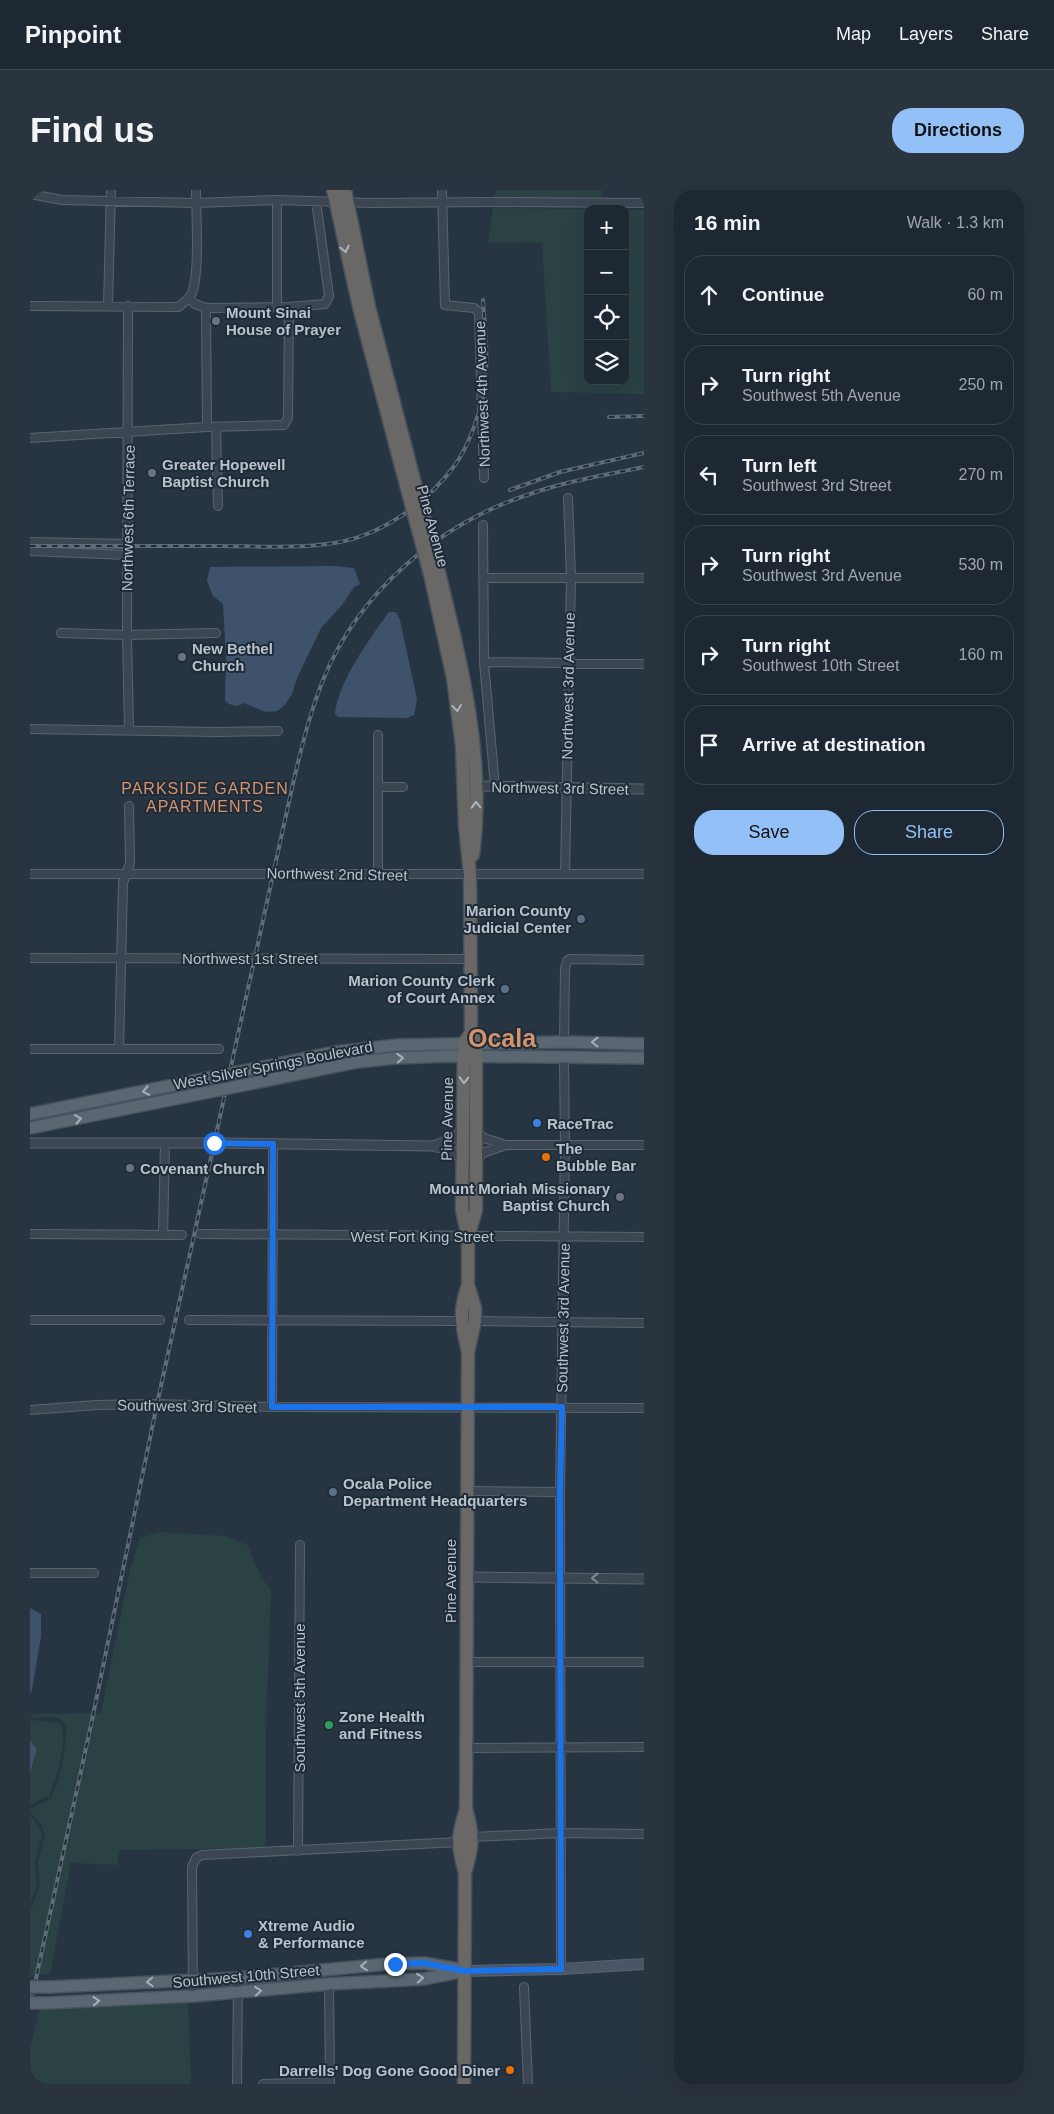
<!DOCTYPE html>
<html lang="en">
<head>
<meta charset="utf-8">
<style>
	body { margin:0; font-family:Helvetica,sans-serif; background:#2a343e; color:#f1f3f6 }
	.controls { position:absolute; right:15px; top:15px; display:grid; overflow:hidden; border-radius:10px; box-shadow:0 5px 20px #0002 }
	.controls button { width:45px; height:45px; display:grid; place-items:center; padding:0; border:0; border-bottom:1px solid #3b444d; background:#1d2832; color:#f1f3f6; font:25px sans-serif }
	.stop { position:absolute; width:15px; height:15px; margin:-11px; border:4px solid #1a73e8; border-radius:50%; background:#fff }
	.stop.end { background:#1a73e8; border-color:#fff; box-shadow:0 1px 5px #0008 }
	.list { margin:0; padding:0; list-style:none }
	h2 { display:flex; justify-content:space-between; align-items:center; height:65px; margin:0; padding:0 20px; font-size:21px }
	h2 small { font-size:16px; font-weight:400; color:#a0a6ac }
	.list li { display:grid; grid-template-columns:32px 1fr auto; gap:15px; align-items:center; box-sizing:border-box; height:80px; margin:0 10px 10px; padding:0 10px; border:1px solid #3b444d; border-radius:20px }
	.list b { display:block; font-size:19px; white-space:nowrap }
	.list p { margin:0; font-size:16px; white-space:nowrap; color:#a0a6ac }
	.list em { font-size:16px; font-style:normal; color:#a0a6ac }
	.actions { display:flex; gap:10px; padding:15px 20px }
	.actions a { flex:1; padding:11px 0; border:1px solid #93c0f7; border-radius:20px; text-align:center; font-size:18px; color:#93c0f7 }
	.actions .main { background:#93c0f7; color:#111 }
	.icon { flex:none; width:28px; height:28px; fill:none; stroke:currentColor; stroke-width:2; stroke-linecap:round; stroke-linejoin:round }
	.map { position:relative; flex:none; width:614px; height:1894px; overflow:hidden; border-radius:20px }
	header { display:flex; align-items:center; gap:30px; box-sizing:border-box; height:70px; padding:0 25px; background:#1d2832; border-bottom:1px solid #3b444d }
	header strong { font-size:24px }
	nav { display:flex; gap:28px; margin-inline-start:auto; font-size:18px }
	.intro { display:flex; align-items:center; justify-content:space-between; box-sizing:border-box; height:120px; padding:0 30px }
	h1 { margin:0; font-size:35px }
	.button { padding:12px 22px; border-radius:20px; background:#93c0f7; color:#111; font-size:18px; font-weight:700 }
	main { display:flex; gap:30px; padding:0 30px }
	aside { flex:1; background:#1d2832; border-radius:20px; box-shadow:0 5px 20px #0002 }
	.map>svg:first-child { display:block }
</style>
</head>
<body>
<header>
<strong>Pinpoint</strong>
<nav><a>Map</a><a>Layers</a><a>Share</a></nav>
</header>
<div class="intro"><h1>Find us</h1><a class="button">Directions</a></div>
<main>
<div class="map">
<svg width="614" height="1894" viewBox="0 0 614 1894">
	<rect width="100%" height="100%" fill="#273543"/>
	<path fill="#2a4244" d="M467,0H572V9L463,8Z
		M463,18L558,19V191H595V20H614V204L521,202L512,52L458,53Z
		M129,1342L194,1346L218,1355C224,1371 229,1386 241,1400L236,1538V1658L88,1660V1675L41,1673L20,1784L0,1785V1722L10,1695L8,1672L15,1646L12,1636L0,1621V1619L20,1609L26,1597L32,1576L36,1548V1537L31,1529L22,1527L3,1528L0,1524L71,1523L100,1380L110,1348Z
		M0,1530L30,1533C39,1551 26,1588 19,1606L0,1615V1583L7,1559L0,1550Z
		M0,1625L10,1639L12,1645L5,1672L7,1693L0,1715Z
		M158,1811L161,1894H0V1858L10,1819Z"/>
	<path fill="#3e536b" d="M302,376L324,378L330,394L324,397L312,415L291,438L267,488L262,504L254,516L247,521L236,522L213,513L207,516L199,514L195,510L196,467L193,414L183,406L177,391L180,377Z
		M359,422H366L370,430L387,509L384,525L377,528L308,527L305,524C308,492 340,448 359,422Z
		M0,1418L11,1424V1446L2,1500L0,1503Z
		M0,1550L7,1559L0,1583Z"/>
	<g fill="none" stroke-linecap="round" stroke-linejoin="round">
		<g stroke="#5a6470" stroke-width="10">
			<path id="minor" d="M412,0L415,115L444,118L449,122L454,288
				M0,4L32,10L166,13L247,10L342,13L460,12L614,13
				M159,108L165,114L176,118L259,117L295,114L299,106L286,11
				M0,116L148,117C154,113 159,109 162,103C170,81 166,25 166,0
				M78,116L81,0
				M98,116L97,445L99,540
				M247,117V10
				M176,118L177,237
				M186,237L188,316
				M0,248L177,237L254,235L258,228L259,117
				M453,335L454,472L465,597
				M0,352L97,354
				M0,361L97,365
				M454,388H614
				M31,443L97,445L186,443
				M454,472L614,474
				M0,539L187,542L248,541
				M349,597H373
				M0,684H614
				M535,684L541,387L538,308
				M348,685V545
				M0,768L440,769
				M534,852L535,779L537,771L540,769L614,770
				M0,859H189
				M89,859L93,693L100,673L99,616
				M446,941L454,948L476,955H614
				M446,970L453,963L476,955
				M0,1044L152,1045
				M170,1044L614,1047
				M133,1045L135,953
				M0,1130H130
				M159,1130L431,1131
				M445,1131L614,1133
				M242,1217L243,954
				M0,1220L66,1215L123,1214L242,1217L614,1218
				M437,1301L530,1302
				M0,1383H64
				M436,1472H614
				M436,1558L614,1557
				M442,1647L531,1643L614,1644
				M268,1661L270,1355
				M531,1779L530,1302L535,955L534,867
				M299,1794L300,1894
				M494,1797L498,1894
				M163,1806L162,1677L166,1668L172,1665L429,1652
				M207,1894L208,1788
				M233,1894L299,1892"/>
		</g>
		<g stroke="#5a6470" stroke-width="11">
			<path id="tertiary" d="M446,596L614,599
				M0,953H180L402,956L419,960L432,968
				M403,956L426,947L432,940
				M437,1387L614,1389"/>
		</g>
		<g stroke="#5a6470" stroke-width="12">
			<path id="secondary" d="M435,1781L531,1779L614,1774"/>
		</g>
		<g stroke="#48525f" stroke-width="14">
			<path id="primary" d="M223,879L305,862L368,855L534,852L614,854
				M219,894L327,872L366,868L419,866L614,868
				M0,924L173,889
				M0,938L169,904
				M21,1797L208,1788L357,1774L394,1773L428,1779
				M17,1813L163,1806L299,1794L394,1789L435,1781"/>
		</g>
		<g stroke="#46515d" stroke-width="15">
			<path id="trunk" d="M303,0L330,121L375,291
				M315,0L339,117L383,286
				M408,379C431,471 456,570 443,665
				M400,384L423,488L432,556L435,635L440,685L441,842L446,853V1020L439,1044
				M437,1158C431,1131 429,1121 438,1095
				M435,1683C427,1655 427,1647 436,1619
				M434,1894L435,1683C443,1657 444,1646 436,1619L438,1162L445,1131V1118L438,1095V1047L432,1020L434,853L441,843"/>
		</g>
		<use href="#minor" stroke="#3c4652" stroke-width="8"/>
		<use href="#tertiary" stroke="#3c4652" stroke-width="9"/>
		<use href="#secondary" stroke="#4a5665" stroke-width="10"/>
		<use href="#primary" stroke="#5a6672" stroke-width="11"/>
		<use href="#trunk" stroke="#696866" stroke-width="12"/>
		<g stroke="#5e6b79" stroke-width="4">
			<path id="rail" d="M579,227L614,226
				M480,300L530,282L614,263
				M0,356C62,356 124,356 186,356C224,356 266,359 304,353C351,346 397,313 425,275C438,257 446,233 452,212C460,180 455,143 453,110
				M0,1816L61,1535L127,1214L260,607C269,567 278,528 293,490C329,401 410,333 500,304C537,291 576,285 614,277"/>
		</g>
		<use href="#rail" stroke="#202b38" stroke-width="2" stroke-dasharray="5.5" stroke-linecap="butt"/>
		<g stroke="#48525f" stroke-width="14" stroke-linecap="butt">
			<path id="primary-bridge" d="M173,889L223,879
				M169,904L219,894
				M0,1797H21
				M0,1813H17"/>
		</g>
		<g stroke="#46515d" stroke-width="15" stroke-linecap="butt">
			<path id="trunk-bridge" d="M383,286L408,379
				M375,291L400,384"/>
		</g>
		<use href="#primary-bridge" stroke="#5a6672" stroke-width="11"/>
		<use href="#trunk-bridge" stroke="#696866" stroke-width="12"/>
	</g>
	<defs><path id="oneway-chevron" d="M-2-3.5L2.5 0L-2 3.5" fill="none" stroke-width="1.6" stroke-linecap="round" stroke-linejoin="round" transform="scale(1.25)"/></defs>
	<g stroke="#adb4bd">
		<use href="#oneway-chevron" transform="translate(315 59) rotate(77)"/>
		<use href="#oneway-chevron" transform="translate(427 518) rotate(83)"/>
		<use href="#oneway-chevron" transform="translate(446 615) rotate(-92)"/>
		<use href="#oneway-chevron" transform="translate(434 890) rotate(91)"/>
	</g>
	<g stroke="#a6b0ba">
		<use href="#oneway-chevron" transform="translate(565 852) rotate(-179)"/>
		<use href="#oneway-chevron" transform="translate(370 868) rotate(-4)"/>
		<use href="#oneway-chevron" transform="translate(116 901) rotate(169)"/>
		<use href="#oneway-chevron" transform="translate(48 929) rotate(-11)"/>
		<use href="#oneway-chevron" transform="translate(334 1776) rotate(176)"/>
		<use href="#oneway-chevron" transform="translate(390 1788) rotate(-4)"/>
		<use href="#oneway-chevron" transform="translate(120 1792) rotate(177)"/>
		<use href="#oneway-chevron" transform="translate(228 1801) rotate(-5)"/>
		<use href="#oneway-chevron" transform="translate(66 1811) rotate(-2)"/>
	</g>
	<use stroke="#818a95" href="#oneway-chevron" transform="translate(565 1388) rotate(-179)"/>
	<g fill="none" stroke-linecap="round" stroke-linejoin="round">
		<path stroke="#1a73e8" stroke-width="6" d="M184,953L243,954L242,1217H532L530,1302L531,1779L435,1781L394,1773L365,1774"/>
	</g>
	<g fill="#6b7280" stroke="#202b38" stroke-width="2">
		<circle cx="186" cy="131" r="5"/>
		<circle cx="122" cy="283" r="5"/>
		<circle cx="152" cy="467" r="5"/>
		<circle cx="100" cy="978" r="5"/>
		<circle cx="590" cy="1007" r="5"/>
	</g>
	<g fill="#5c6f8a" stroke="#202b38" stroke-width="2">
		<circle cx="551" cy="729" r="5"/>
		<circle cx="475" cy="799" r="5"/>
		<circle cx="303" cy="1302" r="5"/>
	</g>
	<g fill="#3f7fe0" stroke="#202b38" stroke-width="2">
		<circle cx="507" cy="933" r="5"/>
		<circle cx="218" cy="1744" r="5"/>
	</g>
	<g fill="#e8710a" stroke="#202b38" stroke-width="2">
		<circle cx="516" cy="967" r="5"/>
		<circle cx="480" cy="1880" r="5"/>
	</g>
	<circle fill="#2e9e5b" stroke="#202b38" stroke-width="2" cx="299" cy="1535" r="5"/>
	<g text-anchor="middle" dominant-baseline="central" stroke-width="4" stroke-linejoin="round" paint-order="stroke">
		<g font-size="15" font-weight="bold" fill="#b9c2cc" stroke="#202b38" text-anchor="start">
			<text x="196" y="122">Mount Sinai<tspan x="196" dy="17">House of Prayer</tspan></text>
			<text x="132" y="274">Greater Hopewell<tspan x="132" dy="17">Baptist Church</tspan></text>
			<text x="162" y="458">New Bethel<tspan x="162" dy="17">Church</tspan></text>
			<text x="541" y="720" text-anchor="end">Marion County<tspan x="541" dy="17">Judicial Center</tspan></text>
			<text x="465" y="790" text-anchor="end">Marion County Clerk<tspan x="465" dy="17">of Court Annex</tspan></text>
			<text x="517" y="933">RaceTrac</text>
			<text x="526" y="958">The<tspan x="526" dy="17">Bubble Bar</tspan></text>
			<text x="110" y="978">Covenant Church</text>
			<text x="580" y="998" text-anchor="end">Mount Moriah Missionary<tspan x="580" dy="17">Baptist Church</tspan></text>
			<text x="313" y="1293">Ocala Police<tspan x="313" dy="17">Department Headquarters</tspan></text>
			<text x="309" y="1526">Zone Health<tspan x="309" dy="17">and Fitness</tspan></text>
			<text x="228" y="1735">Xtreme Audio<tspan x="228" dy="17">&amp; Performance</tspan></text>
			<text x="470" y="1880" text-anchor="end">Darrells' Dog Gone Good Diner</text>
		</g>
		<g font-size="15" fill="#b9c2cc" stroke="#202b38">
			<text transform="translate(452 204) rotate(-92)">Northwest 4th Avenue</text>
			<text transform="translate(98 328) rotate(-89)">Northwest 6th Terrace</text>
			<text transform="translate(403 336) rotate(75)">Pine Avenue</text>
			<text transform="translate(538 496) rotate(-89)">Northwest 3rd Avenue</text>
			<text transform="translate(530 598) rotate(1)">Northwest 3rd Street</text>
			<text transform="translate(307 684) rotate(1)">Northwest 2nd Street</text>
			<text x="220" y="768">Northwest 1st Street</text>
			<text transform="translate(243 875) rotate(-11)">West Silver Springs Boulevard</text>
			<text transform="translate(417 929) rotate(-89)">Pine Avenue</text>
			<text x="392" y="1046">West Fort King Street</text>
			<text transform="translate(533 1128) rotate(-89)">Southwest 3rd Avenue</text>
			<text transform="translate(157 1216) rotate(1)">Southwest 3rd Street</text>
			<text transform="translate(420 1391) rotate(-90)">Pine Avenue</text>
			<text transform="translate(269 1508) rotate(-90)">Southwest 5th Avenue</text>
			<text transform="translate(216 1786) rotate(-5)">Southwest 10th Street</text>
		</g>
		<g font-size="16" letter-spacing="1" fill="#d5936b" stroke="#202b38">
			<text x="175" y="598">PARKSIDE GARDEN<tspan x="175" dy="18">APARTMENTS</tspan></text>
		</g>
		<g font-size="25" font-weight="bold" fill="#d5936b" stroke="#202b38">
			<text x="472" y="848">Ocala</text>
		</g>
	</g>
</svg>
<div class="controls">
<button>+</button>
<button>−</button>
<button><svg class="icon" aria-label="locate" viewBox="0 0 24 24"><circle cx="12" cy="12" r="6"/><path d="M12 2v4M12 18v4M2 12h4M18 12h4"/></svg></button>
<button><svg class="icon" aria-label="layers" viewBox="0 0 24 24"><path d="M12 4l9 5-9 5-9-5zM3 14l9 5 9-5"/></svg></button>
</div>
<div class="stop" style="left:184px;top:953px"></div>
<div class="stop end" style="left:365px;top:1774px"></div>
</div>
<aside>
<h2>16 min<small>Walk · 1.3 km</small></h2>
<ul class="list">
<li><svg class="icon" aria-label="ahead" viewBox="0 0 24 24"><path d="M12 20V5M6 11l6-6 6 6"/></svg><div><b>Continue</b></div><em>60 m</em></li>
<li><svg class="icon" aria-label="right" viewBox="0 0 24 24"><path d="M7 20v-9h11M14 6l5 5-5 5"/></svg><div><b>Turn right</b><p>Southwest 5th Avenue</p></div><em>250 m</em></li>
<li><svg class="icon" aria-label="left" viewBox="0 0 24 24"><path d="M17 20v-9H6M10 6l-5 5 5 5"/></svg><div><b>Turn left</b><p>Southwest 3rd Street</p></div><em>270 m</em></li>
<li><svg class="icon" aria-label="right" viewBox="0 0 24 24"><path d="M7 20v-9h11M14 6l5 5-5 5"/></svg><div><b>Turn right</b><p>Southwest 3rd Avenue</p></div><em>530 m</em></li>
<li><svg class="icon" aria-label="right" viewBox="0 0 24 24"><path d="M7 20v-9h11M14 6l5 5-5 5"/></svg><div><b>Turn right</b><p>Southwest 10th Street</p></div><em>160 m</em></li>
<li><svg class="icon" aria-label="arrive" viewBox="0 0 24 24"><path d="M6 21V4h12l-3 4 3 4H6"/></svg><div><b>Arrive at destination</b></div></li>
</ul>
<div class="actions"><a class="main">Save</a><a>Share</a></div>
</aside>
</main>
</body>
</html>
